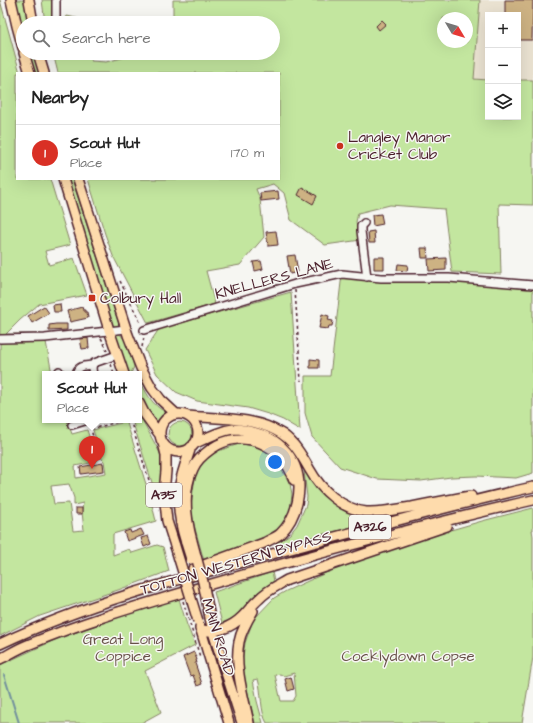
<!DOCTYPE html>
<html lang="en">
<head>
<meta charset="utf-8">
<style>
	body { margin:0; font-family:"Architects Daughter",sans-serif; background:#f2f2f2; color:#222 }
	.controls { position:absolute; right:12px; top:12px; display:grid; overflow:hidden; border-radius:0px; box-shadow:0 4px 16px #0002 }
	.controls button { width:36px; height:36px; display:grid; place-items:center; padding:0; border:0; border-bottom:1px solid #e0e0e0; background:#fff; color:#222; font:20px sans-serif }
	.compass { position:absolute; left:437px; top:12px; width:36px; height:36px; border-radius:50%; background:#fff; box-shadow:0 4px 16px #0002; rotate:128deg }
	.you { position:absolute; left:275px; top:462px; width:14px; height:14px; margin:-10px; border:3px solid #fff; border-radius:50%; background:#1a73e8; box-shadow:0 0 0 6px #1a73e833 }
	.badge { display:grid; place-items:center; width:26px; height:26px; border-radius:50%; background:#d93025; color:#fff; font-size:13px; font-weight:700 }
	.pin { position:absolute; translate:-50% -33px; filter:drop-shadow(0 1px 2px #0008) }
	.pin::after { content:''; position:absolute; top:21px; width:14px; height:12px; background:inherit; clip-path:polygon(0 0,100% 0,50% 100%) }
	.popup { position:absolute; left:42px; top:371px; width:100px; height:52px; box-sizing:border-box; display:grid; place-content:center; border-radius:0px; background:#fff; filter:drop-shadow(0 1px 3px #0005); font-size:13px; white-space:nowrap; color:#767676 }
	.popup b { font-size:15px; color:#222 }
	.popup::after { content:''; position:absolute; left:50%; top:100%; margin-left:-8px; border:8px solid transparent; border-top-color:#fff }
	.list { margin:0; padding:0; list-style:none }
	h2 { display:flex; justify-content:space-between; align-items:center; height:52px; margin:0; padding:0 16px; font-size:17px }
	h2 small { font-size:13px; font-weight:400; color:#767676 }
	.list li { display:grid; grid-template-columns:26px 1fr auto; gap:12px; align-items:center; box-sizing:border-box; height:56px; padding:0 16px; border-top:1px solid #e0e0e0 }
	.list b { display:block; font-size:15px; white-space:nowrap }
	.list p { margin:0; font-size:13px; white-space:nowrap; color:#767676 }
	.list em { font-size:13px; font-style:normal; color:#767676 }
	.icon { flex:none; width:22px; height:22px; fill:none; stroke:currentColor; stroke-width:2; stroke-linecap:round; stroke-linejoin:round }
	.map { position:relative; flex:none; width:533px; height:723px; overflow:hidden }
	.search { position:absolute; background:#fff; box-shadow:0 4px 16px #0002; left:16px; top:16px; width:264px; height:44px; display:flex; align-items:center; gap:10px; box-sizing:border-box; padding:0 14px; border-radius:22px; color:#767676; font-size:15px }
	.panel { position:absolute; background:#fff; box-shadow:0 4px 16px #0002; left:16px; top:72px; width:264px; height:108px; border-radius:0px }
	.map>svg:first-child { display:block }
</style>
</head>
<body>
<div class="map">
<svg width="533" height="723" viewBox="0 0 533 723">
	<rect width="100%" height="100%" fill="#f6f6f2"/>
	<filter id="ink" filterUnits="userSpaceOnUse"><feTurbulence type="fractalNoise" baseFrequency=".025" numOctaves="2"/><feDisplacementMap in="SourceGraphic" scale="8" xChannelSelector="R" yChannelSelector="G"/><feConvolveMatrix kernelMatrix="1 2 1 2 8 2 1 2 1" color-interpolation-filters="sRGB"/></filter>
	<g filter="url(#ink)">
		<path fill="#eae2d1" d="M480,0H533V80H518V15H488V80H474Z"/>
		<path fill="#c3e69f" stroke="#868265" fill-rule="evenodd" d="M0,0L20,73H17V179H50L70,245L45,251L49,265L74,258L87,295L39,304L20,320L6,334H41L46,342L52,374H45V420H67L72,434L87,430L97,461L95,462L75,466L76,478L106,473L104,461L102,459L93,430L121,423V420H126L150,497L156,521L113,534V555L129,549L132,553L157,545L163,547L169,571L118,590L40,616L0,636ZM69,484L74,498V505L83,503L82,512L84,530L73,531L69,503L54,504L51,486Z
			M16,0H25L28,23H23V29Z
			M42,0H58V23H45Z
			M173,0H480L474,79L488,80V117H518V80H533V205L499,204L501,274L452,272L444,209L390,205L358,213L356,222L361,240L325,245L291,220L284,193L273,184L256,189L260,199L264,237L240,265L206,271L215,304L148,323L113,256L105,234L88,179H279V73H58L53,53H91V61L106,62L141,53H273V23H173ZM443,18H467V42H443Z
			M67,16L93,22V23H64Z
			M29,53H33L39,73H35Z
			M67,179H72L120,327L111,326Z
			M342,274L533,285V473L516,478L476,476L451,477L421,481L377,479L340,467L312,437L305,413V376H330Z
			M291,292L300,430L283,420L268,414L248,408L197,401L176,392L157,374L145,350L159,329Z
			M114,333C127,332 131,357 134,367L132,371L131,374H128Z
			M139,378C145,391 152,406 166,412L156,425L139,399Z
			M139,414L161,455L162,466L160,492H155L132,420H139Z
			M168 434a12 12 0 1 1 24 0a12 12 0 1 1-24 0Z
			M239,444L250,445L264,450L271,454L277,461L290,484L292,494L290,510L286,520L279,529L269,536L204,561L194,525L191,508L193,490L196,473L203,461L212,453Z
			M306,469C311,476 316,485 322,492C335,508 355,512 374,517L375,522L280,548L276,544L290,534L297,525L306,505L307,497L304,471Z
			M533,508V530H532L533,536V657L522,723H267C260,712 262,692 258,679L253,680L257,701L263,723H255L245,681L242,662L245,643L253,620L274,598L286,591L341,566L444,532L482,521ZM294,673L296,696L293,701H281L275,675L280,674L284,676Z
			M272,572L274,581L264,588L251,598L245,606L233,618L222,623L214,592Z
			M179,599L187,625L195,645L145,671L161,712L141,723H0V665L57,639L139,610Z"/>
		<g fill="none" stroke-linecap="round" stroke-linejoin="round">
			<path stroke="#72909d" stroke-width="2" d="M4,675L19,723"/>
		</g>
		<path fill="#cdb283" stroke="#4a1f2b" d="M505,0H533L532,40H518V15H505Z
			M382,20L386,24L379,30L376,26Z
			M302,187L317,196L313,204L298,195Z
			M278,191L279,199L261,201L260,193Z
			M381,214L383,224L373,226L372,215Z
			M276,231L278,245L268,246L266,232Z
			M374,231L375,243H369L368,232Z
			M421,248H427L428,258H422Z
			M295,255L298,272L290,274L287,256Z
			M374,257H384V269H374Z
			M446,258V270L429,271L428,259Z
			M261,261L263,269L255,271L253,262Z
			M398,264L408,265L407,271L397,270Z
			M60,304L61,312H54L53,305Z
			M44,306L49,313L32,323L28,316Z
			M82,307L83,310H85V312H87L88,318L70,322L67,311Z
			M322,314L329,316L328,320L333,321L332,326H329L328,329L319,328Z
			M56,324H67V330L49,331V325Z
			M88,338L89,348L82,349L80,339Z
			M310,359L319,360V368H310Z
			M103,463L104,471L81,474L80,467Z
			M76,508H82V514H76Z
			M141,529L144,535L127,541L124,532L130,530L131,533Z
			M148,536L151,544L144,547L141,538Z
			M194,652L197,660H196L197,663H195L202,684L197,686L193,675L190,676L183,657Z
			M291,677L294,689L288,691L285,679Z"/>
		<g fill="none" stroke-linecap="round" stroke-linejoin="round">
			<g stroke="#4a1f2b" stroke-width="10">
				<path id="minor" d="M56,23V0
					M364,223L361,226V231L367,277
					M144,330L295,284L342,274L381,278H449L533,285
					M0,339L45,338L126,329
					M59,371L60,374
					M78,374L77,371C80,365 86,366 92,365
					M93,374C92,370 91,366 94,363L117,355
					M72,425L88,420"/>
			</g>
			<g stroke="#4a1f2b" stroke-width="12">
				<path id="major" d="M11,0L17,26L23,48
					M29,0L33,23
					M24,53L30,73
					M38,53L44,73
					M63,179L109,330L124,374
					M78,179L128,335L141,368L152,388L161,400L176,414
					M139,403L144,413L160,435
					M160 433a19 19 0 1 1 38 0a19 19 0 1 1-38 0Z
					M187,416C219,419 254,416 282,434C295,443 302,456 310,470C321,490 342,509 366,512C382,513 397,509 412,507C432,503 452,499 471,496
					M163,443L166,455V471L164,493L167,521L175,546
					M192,541C186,518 182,491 193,469C196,461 204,454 211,449C243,426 283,445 294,480
					M186,543C180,524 176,504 180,484C182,472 187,459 191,447
					M193,569L264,543C269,540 275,538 280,534C297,518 304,488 295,466C289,452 277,441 263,435C254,432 243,429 233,429C219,431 206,438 194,444
					M210,618L213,632L242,723
					M200,627L229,723
					M200,629C214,635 232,627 242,617C248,611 253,604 259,599C267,590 277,586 287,580L447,526
					M0,644C91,601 190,576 287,550C369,528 450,505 533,487
					M0,659C10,654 19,648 30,644C87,620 148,603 208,585C315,554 424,525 533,500
					M249,723C244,699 234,666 239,642C241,631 247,621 253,611"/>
			</g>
			<path stroke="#4a1f2b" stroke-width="1.5" stroke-dasharray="3 3" stroke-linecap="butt" d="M120,281L141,324
				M295,290L301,381
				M101,338L104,343L107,351
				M142,347L144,337
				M111,364L114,374
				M130,420L154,496L157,506
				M90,427L101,461
				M91,429L125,420
				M190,624L200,657"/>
			<use href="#minor" stroke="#f6f6f2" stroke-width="7"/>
			<use href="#major" stroke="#fedbac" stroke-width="9"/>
			<g stroke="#4a1f2b" stroke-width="12" stroke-linecap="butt">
				<path id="major-bridge" d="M192,541L203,582L210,618
					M186,543L191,559
					M175,546L198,621"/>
			</g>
			<path stroke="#4a1f2b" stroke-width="1.5" stroke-dasharray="3 3" stroke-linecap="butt" d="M183,601L190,624"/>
			<use href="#major-bridge" stroke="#fedbac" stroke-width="9"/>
		</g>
	</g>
	<g fill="#c8321e" stroke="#f6f6f2" stroke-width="1.5">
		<circle cx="340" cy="146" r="4"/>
		<rect x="88" y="294" width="8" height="8" rx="2"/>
	</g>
	<g text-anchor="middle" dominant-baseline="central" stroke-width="3" stroke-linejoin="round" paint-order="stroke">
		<g fill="#f6f6f2" stroke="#7e6067" stroke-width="1">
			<rect x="146" y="483" width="36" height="24" rx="3"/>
			<rect x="349" y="515" width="42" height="24" rx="3"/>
		</g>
		<g font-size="14" font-weight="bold" fill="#4a1f2b">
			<text x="164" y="495">A35</text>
			<text x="370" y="527">A326</text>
		</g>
		<g font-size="15" fill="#4a1f2b" stroke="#f6f6f2" text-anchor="start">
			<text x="348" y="137">Langley Manor<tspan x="348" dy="17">Cricket Club</tspan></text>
			<text x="100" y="298">Colbury Hall</text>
		</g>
		<g font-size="15" fill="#4a1f2b" stroke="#f6f6f2">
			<text transform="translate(274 279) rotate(-15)">KNELLERS LANE</text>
			<text transform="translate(236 563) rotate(-16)">TOTTON WESTERN BYPASS</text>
			<text transform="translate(218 637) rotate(73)">MAIN ROAD</text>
		</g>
		<g font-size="15" fill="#685148" stroke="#f6f6f2">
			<text x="123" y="639">Great Long<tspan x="123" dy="17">Coppice</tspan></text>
			<text x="408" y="656">Cocklydown Copse</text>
		</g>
	</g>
</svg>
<div class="controls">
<button>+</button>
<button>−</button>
<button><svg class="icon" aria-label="layers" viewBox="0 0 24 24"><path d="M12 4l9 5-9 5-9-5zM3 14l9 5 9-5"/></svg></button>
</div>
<svg class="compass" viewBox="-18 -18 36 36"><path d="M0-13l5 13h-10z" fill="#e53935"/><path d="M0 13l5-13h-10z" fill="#767676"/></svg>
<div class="you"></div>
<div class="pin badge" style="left:92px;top:469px">1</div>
<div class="popup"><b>Scout Hut</b>Place</div>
<div class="search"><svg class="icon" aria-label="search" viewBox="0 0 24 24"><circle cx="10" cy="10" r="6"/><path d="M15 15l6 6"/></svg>Search here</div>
<section class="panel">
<h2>Nearby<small></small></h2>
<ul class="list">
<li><span class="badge">1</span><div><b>Scout Hut</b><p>Place</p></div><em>170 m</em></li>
</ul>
</section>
</div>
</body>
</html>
